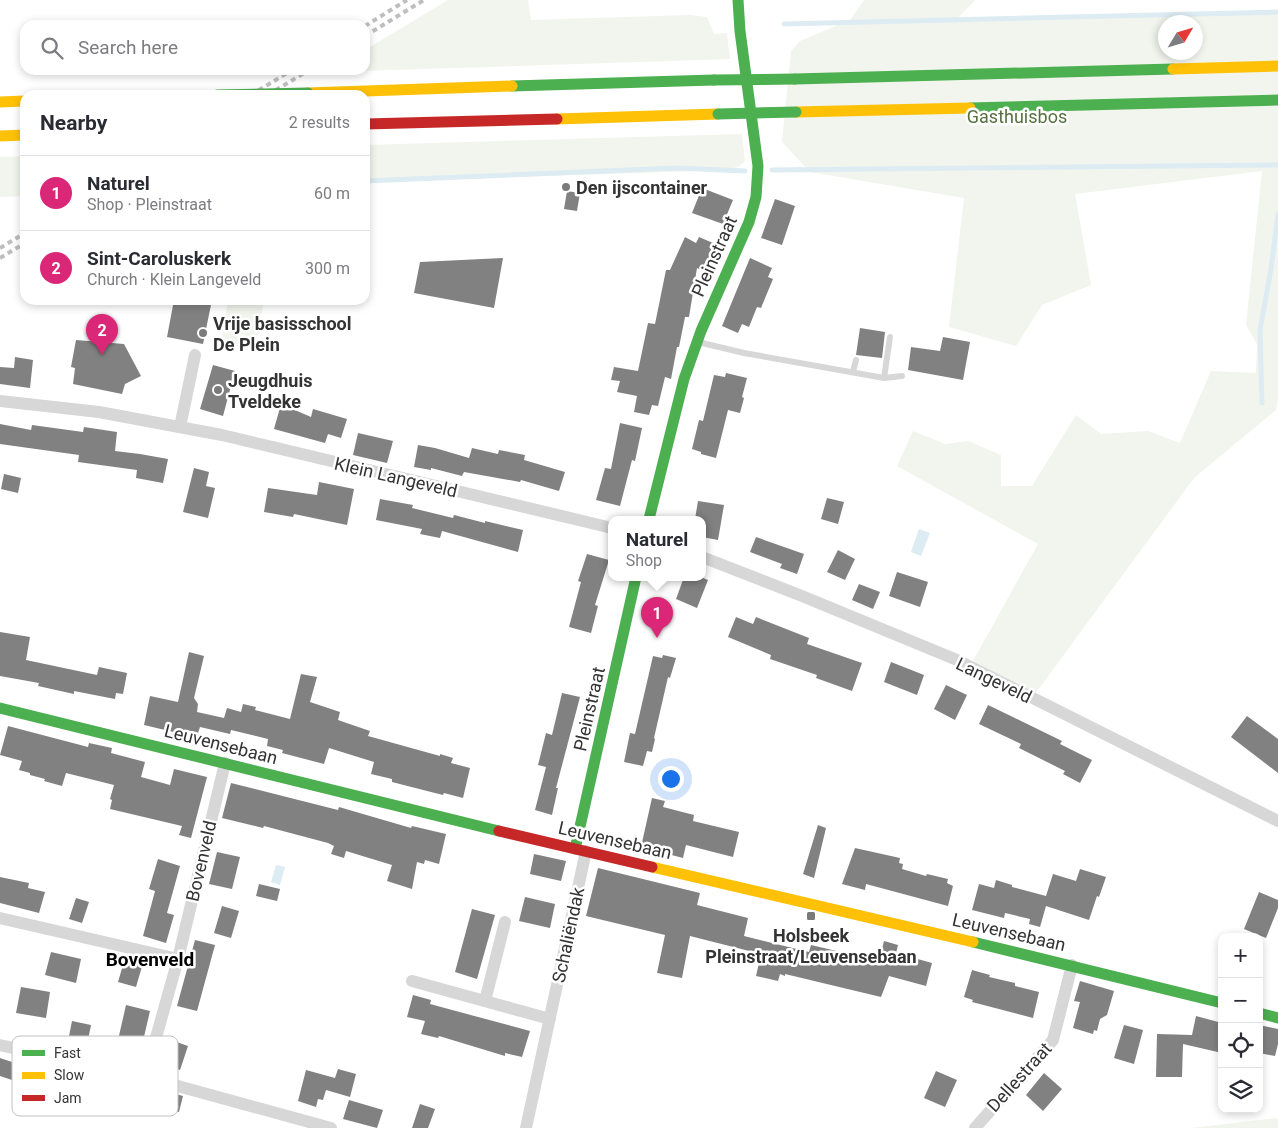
<!DOCTYPE html>
<html lang="en">
<head>
<meta charset="utf-8">
<style>
	body { margin:0; font-family:Roboto,sans-serif; background:#f2f2f3; color:#2b2b33 }
	.controls { position:absolute; right:15px; bottom:15px; display:grid; overflow:hidden; border-radius:10px; box-shadow:0 2px 8px #0003 }
	.controls button { width:45px; height:45px; display:grid; place-items:center; padding:0; border:0; border-bottom:1px solid #e1e1e2; background:#fff; color:#2b2b33; font:25px sans-serif }
	.compass { position:absolute; left:1158px; top:15px; width:45px; height:45px; border-radius:50%; background:#fff; box-shadow:0 2px 8px #0003; rotate:52deg }
	.you { position:absolute; left:670px; top:778px; width:18px; height:18px; margin:-12px; border:4px solid #fff; border-radius:50%; background:#1a73e8; box-shadow:0 0 0 8px #1a73e833 }
	.badge { display:grid; place-items:center; width:32px; height:32px; border-radius:50%; background:#db2777; color:#fff; font-size:16px; font-weight:700 }
	.pin { position:absolute; translate:-50% -41px; filter:drop-shadow(0 1px 2px #0008) }
	.pin::after { content:''; position:absolute; top:26px; width:18px; height:15px; background:inherit; clip-path:polygon(0 0,100% 0,50% 100%) }
	.popup { position:absolute; left:608px; top:516px; width:98px; height:65px; box-sizing:border-box; display:grid; place-content:center; border-radius:10px; background:#fff; filter:drop-shadow(0 1px 4px #0005); font-size:16px; white-space:nowrap; color:#7c7c81 }
	.popup b { font-size:19px; color:#2b2b33 }
	.popup::after { content:''; position:absolute; left:50%; top:100%; margin-left:-10px; border:10px solid transparent; border-top-color:#fff }
	.list { margin:0; padding:0; list-style:none }
	h2 { display:flex; justify-content:space-between; align-items:center; height:65px; margin:0; padding:0 20px; font-size:21px }
	h2 small { font-size:16px; font-weight:400; color:#7c7c81 }
	.list li { display:grid; grid-template-columns:32px 1fr auto; gap:15px; align-items:center; box-sizing:border-box; height:75px; padding:0 20px; border-top:1px solid #e1e1e2 }
	.list b { display:block; font-size:19px; white-space:nowrap }
	.list p { margin:0; font-size:16px; white-space:nowrap; color:#7c7c81 }
	.list em { font-size:16px; font-style:normal; color:#7c7c81 }
	.icon { flex:none; width:28px; height:28px; fill:none; stroke:currentColor; stroke-width:2; stroke-linecap:round; stroke-linejoin:round }
	.map { position:relative; flex:none; width:1278px; height:1128px; overflow:hidden }
	.search { position:absolute; background:#fff; box-shadow:0 2px 8px #0003; left:20px; top:20px; width:350px; height:55px; display:flex; align-items:center; gap:12px; box-sizing:border-box; padding:0 18px; border-radius:15px; color:#7c7c81; font-size:19px }
	.panel { position:absolute; background:#fff; box-shadow:0 2px 8px #0003; left:20px; top:90px; width:350px; height:215px; border-radius:15px }
	.map>svg:first-child { display:block }
</style>
</head>
<body>
<div class="map">
<svg width="1278" height="1128" viewBox="0 0 1278 1128">
	<rect width="100%" height="100%" fill="#fff"/>
	<path fill="#f1f5ed" fill-rule="evenodd" d="M448,0H528L531,20L690,15L707,17L714,34L727,33L730,59L329,72L333,70H365V50Z
		M864,0H975L956,20L1278,12V399L1276,410L1194,478L1035,694L973,661L1038,544L897,466L913,431L945,444L968,441L1001,455V486H1032L1076,415L1101,434L1148,431L1180,443L1211,371L1256,373L1257,344L1246,325L1262,171L1075,194L1091,285L1042,305L1016,346L949,327L964,198L810,172L782,142L791,51L800,41L850,20ZM1166,22H1196V52H1166Z
		M742,134L745,161L738,167L725,170L365,182V145Z
		M25,156V196L0,197V157Z
		M228,300H264L255,349L221,343Z
		M1276,1118L1278,1119V1128H1191Z"/>
	<path fill="#ddebf3" d="M919,529L930,533L921,556L911,552Z
		M276,865L285,867L280,885L271,882Z"/>
	<g fill="none" stroke-linecap="round" stroke-linejoin="round">
		<path stroke="#ddebf3" stroke-width="5" d="M784,24L1278,12
			M772,170L1278,165
			M365,181L677,168L745,171
			M1262,403L1260,330L1271,269L1278,214"/>
	</g>
	<path fill="#818181" d="M702,188L733,200L723,224L692,213Z
		M567,191L580,193L577,211L564,209Z
		M775,199L795,206L782,245L761,238Z
		M685,237L696,243L699,237L720,246L708,273L697,268L689,317H685L679,347H677L671,379L665,377L658,406L652,405L649,415L634,412L637,396L617,392L620,381L611,380L614,367L638,371L648,323L655,324L666,270H670Z
		M503,258L494,308L414,293L420,262Z
		M750,258L772,268L768,277L773,279L761,308L757,307L749,327L742,324L738,333L722,326Z
		M174,300H212L203,344L167,337Z
		M860,328L885,332L882,358L856,355Z
		M943,337L970,342L963,380L908,370L911,347L940,351Z
		M76,340L124,344L141,376L125,384L122,394L73,384L75,368L71,367Z
		M15,357L33,360L30,388L0,384V367L14,368Z
		M213,365L235,371L223,416L200,409Z
		M726,373L747,378L742,397L744,398L740,413L728,410L716,458L701,454V452L692,449L699,420L703,421L714,375L725,377Z
		M281,404L311,417L313,409L347,419L341,438L328,434L325,443L274,429Z
		M620,423L642,428L635,461L632,460L620,506L596,500L605,468L611,469Z
		M0,424L31,430L32,425L83,432L84,427L117,432L115,451L140,454L168,459L163,483L136,478L137,470L78,462L79,455L0,444Z
		M358,433L393,441L387,463L353,455Z
		M418,445L435,448L469,458L472,448L498,454L499,450L525,455L524,460L565,472L559,491L521,480L520,482L464,472L462,476L431,468V470L414,467Z
		M194,468L209,472L206,486L215,488L208,518L183,512Z
		M4,474L21,478L18,493L1,489Z
		M319,482L354,489L347,525L294,514L293,517L264,512L268,488L317,495Z
		M827,498L844,502L838,524L821,519Z
		M380,499L413,505L412,508L453,518L454,515L485,523V521L523,530L518,552L442,531L440,538L420,534L422,529L376,520Z
		M698,501L724,505L718,540L702,537V519H695Z
		M756,537L804,554L797,574L780,568L782,564L750,552Z
		M838,550L855,559L845,580L827,572Z
		M587,554L609,560L595,605L598,606L591,633L569,627L581,582L578,581Z
		M897,572L928,582L920,607L889,596Z
		M684,577H701L708,580L697,608L676,599Z
		M859,584L880,592L873,609L852,600Z
		M736,617L753,624L756,617L809,638L807,644L862,663L852,691L816,678L817,675L770,659L771,655L728,637Z
		M0,632L30,637L26,660L97,675L99,667L127,673L123,694L116,693L115,699L74,691V694L38,686L39,683L0,676Z
		M189,652L204,656L194,698L198,704L197,712L224,718L227,708L241,712L243,704L256,707L255,710L290,719L301,674L317,677L310,702L340,712L338,720L370,731L368,736L440,756V754L453,758L451,763L470,768L463,798L444,793L443,795L431,792L392,782V779L371,774L374,762L329,748L324,764L282,753L283,750L267,746L268,739L231,730L230,734L200,727L198,733L187,730L186,735L144,725L150,696L178,702Z
		M663,655L676,658L670,678L668,677L654,738L655,739L652,752L647,751L643,766L624,762L630,733L635,734L653,656L662,658Z
		M891,662L924,675L917,695L884,682Z
		M946,685L967,695L955,720L934,709Z
		M562,693L580,697L556,788H558L552,815L535,810L546,767L538,765L546,733L552,735Z
		M988,705L1062,741L1060,744L1092,760L1080,783L1063,774L1065,771L1019,748L1021,744L979,724Z
		M1247,716L1278,739V773L1231,737Z
		M8,726L88,747L89,743L112,748L111,753L145,762L141,777L170,785L174,769L207,777L191,838L179,835L182,826L110,809L112,800L110,799L114,785L66,773L62,786L44,781L45,779L30,775V773L19,770L22,761L0,755Z
		M231,783L338,810L339,807L411,828L412,826L446,834L439,864L425,860L424,864L417,862L412,889L387,881L392,865L346,851L344,858L331,854L334,846L328,843L264,826L263,828L222,818Z
		M652,798L665,801L663,807L694,815L693,821L739,832L733,857L686,845L683,858L641,847Z
		M818,825L826,828L814,878L803,874Z
		M855,848L900,858L899,863L903,864L902,869L926,876L927,874L948,879L947,883L953,886L948,906L866,884L865,890L842,884Z
		M217,852L240,857L232,889L209,884Z
		M534,854L566,861L561,881L530,874Z
		M158,859L180,866L167,913L174,915L166,943L143,936L155,891L149,889Z
		M598,868L700,893L697,905L748,918L744,936L809,952L811,945L879,961L884,941L898,945L896,953L932,963L926,986L889,976L881,997L785,974V976L780,974L778,981L756,976L761,954L690,936L682,978L657,973L665,935L586,916Z
		M1080,869L1106,877L1099,897L1097,896L1089,920L1046,906L1040,927L1029,924L1030,919L1005,913L1004,918L972,910L979,884L994,888L996,880L1012,885V887L1046,896L1053,874L1076,881Z
		M0,877L29,883L28,888L45,892L39,913L0,903Z
		M259,884L280,889L277,901L256,896Z
		M1259,892L1278,900V908L1266,938L1244,929Z
		M525,897L555,904L550,928L519,921Z
		M76,898L89,902L82,923L69,919Z
		M222,906L239,911L231,938L214,933Z
		M472,909L495,915L477,979L455,972Z
		M195,940L215,945L197,1011L177,1006Z
		M51,952L81,959L76,983L45,975Z
		M125,958L143,963L136,987L118,982Z
		M972,970L990,975L989,977L1015,983V986L1039,992L1033,1018L972,1002L973,1000L964,997Z
		M1080,981L1114,991L1107,1015L1100,1019L1097,1031L1094,1030L1093,1034L1073,1028L1080,1002L1074,1001Z
		M21,987L50,992L46,1018L16,1013Z
		M413,995L431,1000L430,1004L530,1031L522,1057L505,1053V1056L439,1036L438,1038L421,1034L425,1021L407,1017Z
		M126,1005L150,1011L137,1067L113,1062Z
		M1196,1016L1222,1023V1053L1183,1044L1182,1077H1156L1157,1034L1192,1035Z
		M72,1021L91,1025L87,1045L68,1041Z
		M1124,1025L1143,1030L1134,1064L1114,1058Z
		M1259,1025L1278,1029V1044L1275,1056L1259,1053Z
		M171,1040L188,1046L180,1070L163,1063Z
		M0,1058L36,1070L38,1063L78,1073L79,1071L133,1083L127,1110L114,1107L117,1098L65,1089L26,1079L24,1084L0,1076Z
		M338,1069L356,1074L350,1097L326,1090L323,1100L318,1099L316,1107L298,1101L306,1070L335,1078Z
		M936,1071L957,1080L945,1107L924,1098Z
		M1044,1073L1062,1089L1043,1111L1026,1095Z
		M154,1088L183,1096L179,1112L148,1104Z
		M349,1100L383,1110L377,1128L343,1119Z
		M420,1104L435,1109L428,1128H412Z"/>
	<g fill="none" stroke-linecap="round" stroke-linejoin="round">
		<path stroke="#d7d7d7" stroke-width="6" d="M698,342L744,353L884,378L902,376
			M853,372L856,360
			M884,378L890,337"/>
		<path stroke="#d7d7d7" stroke-width="12" d="M0,401L99,412L222,435L612,528
			M180,427L195,355
			M702,557L802,596L957,660L1278,821
			M0,918L178,959
			M412,981L550,1019
			M485,1001L505,922
			M0,1045L145,1077L331,1128
			M145,1077L178,959L225,763
			M526,1128L586,851
			M975,1128L1053,1040L1072,965"/>
		<path stroke="#4caf50" stroke-width="11" d="M795,79L1173,69
			M512,86L714,80
			M970,108L1278,100
			M649,519L684,379L701,331L749,222L756,197L758,166L740,31L738,0
			M0,708L499,831
			M575,849L636,577
			M973,942L1222,1003
			M1259,1013L1278,1018"/>
		<path stroke="#ffc107" stroke-width="11" d="M1173,69L1278,66
			M308,93L512,86
			M0,102L25,101
			M796,112L970,108
			M557,119L718,114
			M0,136L25,135
			M652,867L973,942"/>
		<path stroke="#c62828" stroke-width="11" d="M365,124L557,119
			M499,831L652,867"/>
		<path stroke="#bebebe" stroke-width="4" stroke-dasharray="5 4" stroke-linecap="butt" d="M365,26L407,0
			M365,36L424,0
			M251,95L292,70
			M268,95L309,70
			M0,248L25,233
			M0,258L25,243"/>
		<path stroke="#4caf50" stroke-width="11" d="M714,80L795,79
			M217,95L308,93
			M718,114L796,112"/>
	</g>
	<g fill="#7a7a7a" stroke="#fff" stroke-width="2">
		<circle cx="566" cy="187" r="5"/>
		<circle cx="203" cy="333" r="5"/>
		<circle cx="218" cy="390" r="5"/>
		<rect x="806" y="911" width="10" height="10" rx="2.5"/>
	</g>
	<g text-anchor="middle" dominant-baseline="central" stroke-width="5" stroke-linejoin="round" paint-order="stroke">
		<g font-size="18" fill="#56703f" stroke="#fff">
			<text x="1017" y="116">Gasthuisbos</text>
		</g>
		<g font-size="18" font-weight="bold" fill="#333" stroke="#fff" text-anchor="start">
			<text x="576" y="187">Den ijscontainer</text>
			<text x="213" y="323">Vrije basisschool<tspan x="213" dy="21">De Plein</tspan></text>
			<text x="228" y="380">Jeugdhuis<tspan x="228" dy="21">Tveldeke</tspan></text>
			<text x="811" y="935" text-anchor="middle">Holsbeek<tspan x="811" dy="21">Pleinstraat/Leuvensebaan</tspan></text>
		</g>
		<g font-size="18" fill="#333" stroke="#fff">
			<text transform="translate(714 256) rotate(-66)">Pleinstraat</text>
			<text transform="translate(396 477) rotate(13)">Klein Langeveld</text>
			<text transform="translate(994 680) rotate(26)">Langeveld</text>
			<text transform="translate(589 709) rotate(-77)">Pleinstraat</text>
			<text transform="translate(221 744) rotate(14)">Leuvensebaan</text>
			<text transform="translate(615 840) rotate(13)">Leuvensebaan</text>
			<text transform="translate(201 861) rotate(-77)">Bovenveld</text>
			<text transform="translate(1009 932) rotate(13)">Leuvensebaan</text>
			<text transform="translate(568 935) rotate(-78)">Schaliëndak</text>
			<text transform="translate(1019 1077) rotate(-48)">Dellestraat</text>
		</g>
		<g font-size="19" font-weight="bold" fill="#000" stroke="#fff">
			<text x="150" y="959">Bovenveld</text>
		</g>
	</g>
	<rect x="12" y="1036" width="166" height="80" rx="8" fill="#fff" stroke="#c2c2c2" stroke-width="1"/>
	<rect x="22" y="1050" width="23" height="6" fill="#4caf50"/>
	<rect x="22" y="1072" width="23" height="7" fill="#ffc107"/>
	<rect x="22" y="1095" width="23" height="6" fill="#c62828"/>
	<g font-size="14" fill="#333">
		<text x="54" y="1058">Fast</text>
		<text x="54" y="1080">Slow</text>
		<text x="54" y="1103">Jam</text>
	</g>
</svg>
<div class="controls">
<button>+</button>
<button>−</button>
<button><svg class="icon" aria-label="locate" viewBox="0 0 24 24"><circle cx="12" cy="12" r="6"/><path d="M12 2v4M12 18v4M2 12h4M18 12h4"/></svg></button>
<button><svg class="icon" aria-label="layers" viewBox="0 0 24 24"><path d="M12 4l9 5-9 5-9-5zM3 14l9 5 9-5"/></svg></button>
</div>
<svg class="compass" viewBox="-18 -18 36 36"><path d="M0-13l5 13h-10z" fill="#e53935"/><path d="M0 13l5-13h-10z" fill="#7c7c81"/></svg>
<div class="you"></div>
<div class="pin badge" style="left:657px;top:638px">1</div>
<div class="popup"><b>Naturel</b>Shop</div>
<div class="pin badge" style="left:102px;top:355px">2</div>
<div class="search"><svg class="icon" aria-label="search" viewBox="0 0 24 24"><circle cx="10" cy="10" r="6"/><path d="M15 15l6 6"/></svg>Search here</div>
<section class="panel">
<h2>Nearby<small>2 results</small></h2>
<ul class="list">
<li><span class="badge">1</span><div><b>Naturel</b><p>Shop · Pleinstraat</p></div><em>60 m</em></li>
<li><span class="badge">2</span><div><b>Sint-Caroluskerk</b><p>Church · Klein Langeveld</p></div><em>300 m</em></li>
</ul>
</section>
</div>
</body>
</html>
